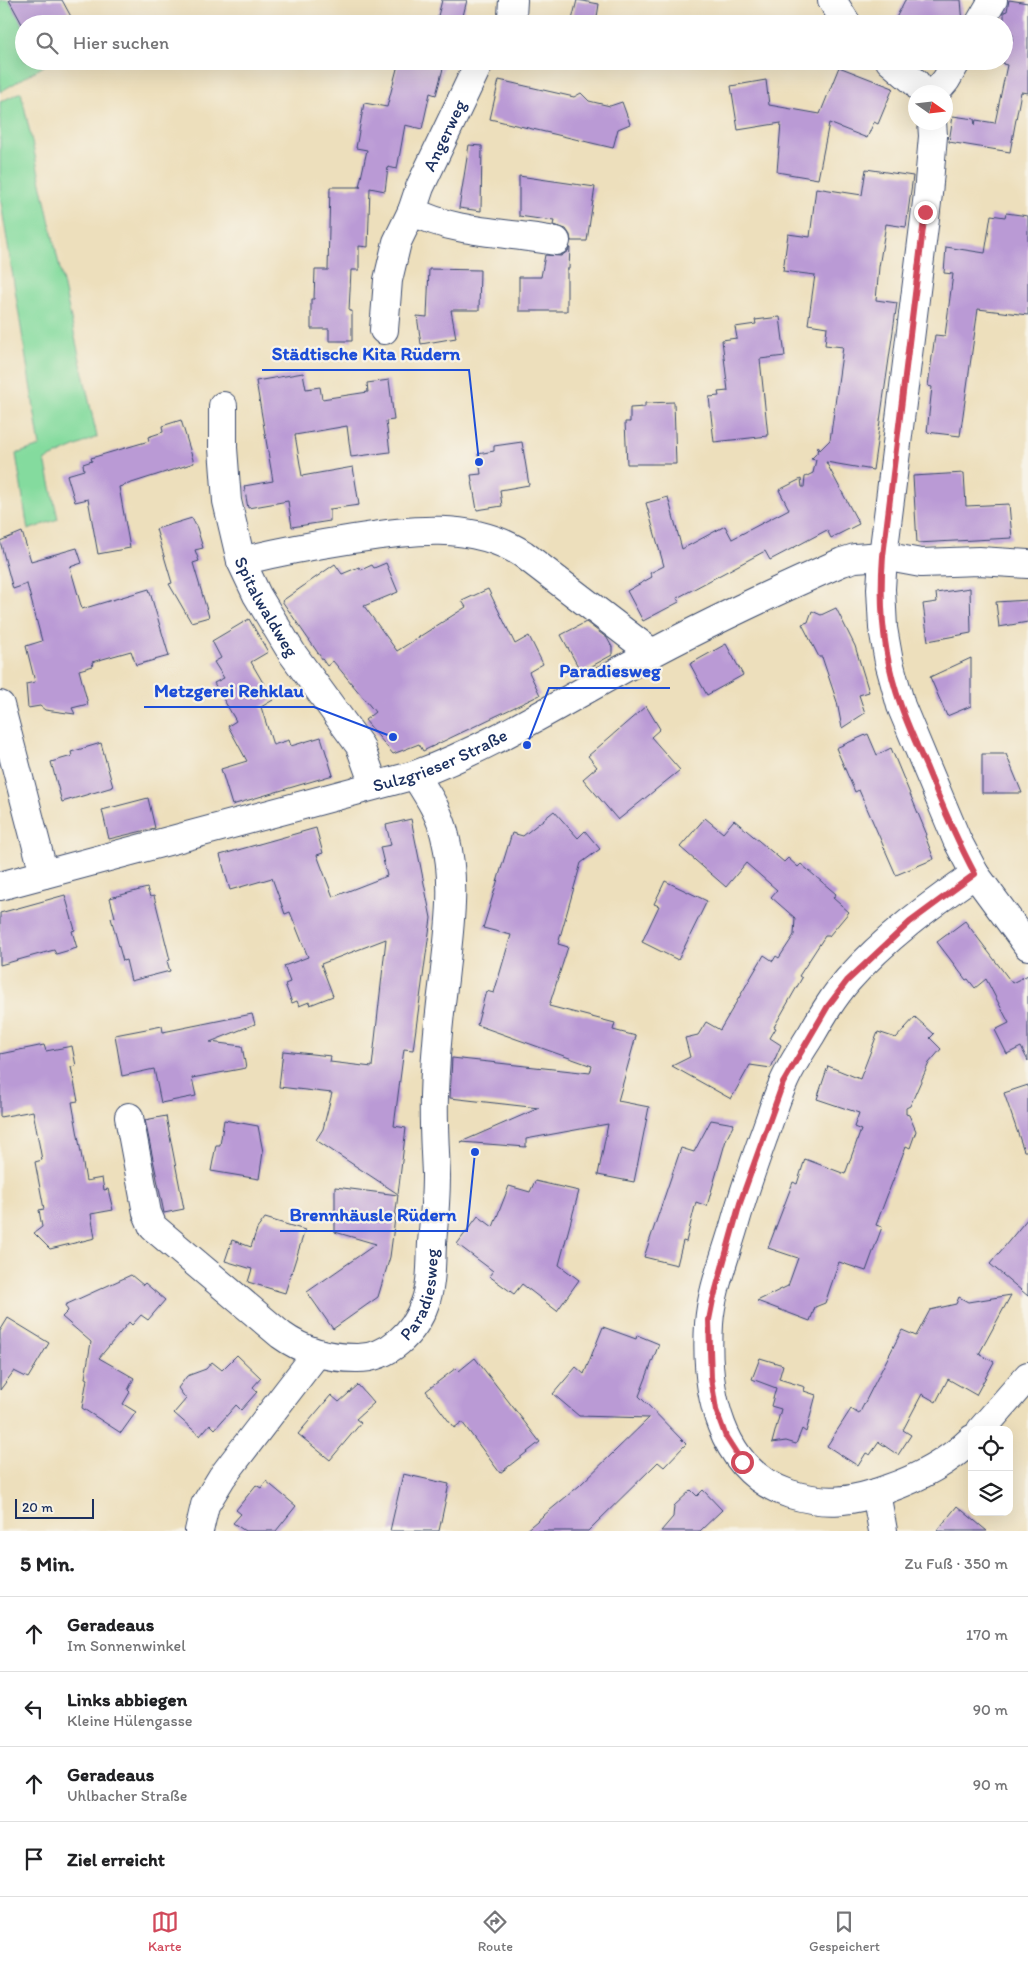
<!DOCTYPE html>
<html lang="de">
<head>
<meta charset="utf-8">
<style>
	body { margin:0; font-family:Itim,sans-serif; background:#f6f6f6; color:#202124 }
	.controls { position:absolute; right:15px; bottom:15px; display:grid; overflow:hidden; border-radius:10px; box-shadow:0 5px 20px #0002 }
	.controls button { width:45px; height:45px; display:grid; place-items:center; padding:0; border:0; border-bottom:1px solid #e0e0e0; background:#fff; color:#202124; font:25px sans-serif }
	.compass { position:absolute; left:908px; top:85px; width:45px; height:45px; border-radius:50%; background:#fff; box-shadow:0 5px 20px #0002; rotate:104deg }
	.scale { position:absolute; left:15px; bottom:12px; width:79px; box-sizing:border-box; padding-left:5px; border:2px solid #1b2f5e; border-top:0; font-size:14px; line-height:18px; white-space:nowrap; color:#1b2f5e; -webkit-text-stroke:4px #f7f3e8; paint-order:stroke }
	.stop { position:absolute; width:15px; height:15px; margin:-11px; border:4px solid #d1495b; border-radius:50%; background:#fff }
	.stop.end { background:#d1495b; border-color:#fff; box-shadow:0 1px 5px #0008 }
	.list { margin:0; padding:0; list-style:none }
	h2 { display:flex; justify-content:space-between; align-items:center; height:65px; margin:0; padding:0 20px; font-size:21px }
	h2 small { font-size:16px; font-weight:400; color:#757577 }
	.list li { display:grid; grid-template-columns:32px 1fr auto; gap:15px; align-items:center; box-sizing:border-box; height:75px; padding:0 20px; border-top:1px solid #e0e0e0 }
	.list b { display:block; font-size:19px; white-space:nowrap }
	.list p { margin:0; font-size:16px; white-space:nowrap; color:#757577 }
	.list em { font-size:16px; font-style:normal; color:#757577 }
	.icon { flex:none; width:28px; height:28px; fill:none; stroke:currentColor; stroke-width:2; stroke-linecap:round; stroke-linejoin:round }
	.map { position:relative; flex:none; width:1028px; height:1531px; overflow:hidden }
	.search { position:absolute; background:#fff; box-shadow:0 5px 20px #0002; left:15px; right:15px; top:15px; height:55px; display:flex; align-items:center; gap:12px; box-sizing:border-box; padding:0 18px; border-radius:28px; color:#757577; font-size:19px }
	.sheet { height:365px; background:#fff }
	nav { display:flex; justify-content:space-around; align-items:center; box-sizing:border-box; height:70px; border-top:1px solid #e0e0e0; background:#fff; font-size:14px; color:#757577 }
	nav a { display:grid; justify-items:center; gap:2px }
	nav .on { color:#d1495b }
	.map>svg:first-child { display:block }
</style>
</head>
<body>
<div class="map">
<svg width="1028" height="1531" viewBox="0 0 1028 1531">
	<rect width="100%" height="100%" fill="#f7f3e8"/>
	<filter id="ink" filterUnits="userSpaceOnUse"><feTurbulence type="fractalNoise" baseFrequency=".02" numOctaves="2"/><feDisplacementMap in="SourceGraphic" scale="10" xChannelSelector="R" yChannelSelector="G"/><feConvolveMatrix kernelMatrix="1 2 1 2 8 2 1 2 1" color-interpolation-filters="sRGB"/></filter>
	<filter id="wash" filterUnits="userSpaceOnUse"><feTurbulence type="fractalNoise" baseFrequency=".0096" numOctaves="4" result="noise"/><feDisplacementMap in="SourceGraphic" scale="20" xChannelSelector="R" yChannelSelector="G"/><feGaussianBlur stdDeviation="1.12" result="paint"/><feColorMatrix in="noise" values="0 0 0 0 0 0 0 0 0 0 0 0 0 0 0 0 0 1.4 0 .05"/><feComposite in="paint" operator="in"/></filter>
	<g filter="url(#wash)">
		<rect width="100%" height="100%" fill="#eddfbc"/>
		<path fill="#84db9e" stroke="#50857e" d="M0,0H9L24,27V61H42L44,66L0,92Z
			M21,92L97,437L45,460L58,519L28,530L16,454L40,446L0,196V102Z"/>
		<g id="blocks">
			<path fill="#ba9ad5" d="M9,0H62L75,24H22Z
				M442,0H467L461,24H436Z
				M577,0L599,4L596,24H571Z
				M905,0H961L963,24H893Z
				M1009,0L1028,3V93L1021,92L1010,152L949,142L953,116L974,119L975,125L976,120L995,123L1007,65L1003,64L1004,61L1008,40L1012,41L1013,35L1004,33V12L1007,11Z
				M399,61H445L436,95L430,93L422,129L405,125L397,169L388,167L385,191L370,188L368,247L359,246V270H351L349,311H352V341H329V329H311V299H314L315,270H328L330,187H361H359L367,150L356,148L364,103L387,107Z
				M839,67L893,88L878,124L874,122L867,138L829,123L818,179L777,172L781,123L738,130L731,86L766,80L769,105L820,114Z
				M499,80L574,97L581,93L589,101L610,106L622,102L630,124L618,129L613,148L490,119Z
				M469,145L482,146L481,211L459,208Z
				M866,169L913,176L906,227L886,224L879,267L876,300L897,303L873,470L826,462L859,524L831,538L827,530L770,560L765,551L677,598L679,602L643,621L627,591L652,577L650,573L664,566L646,503L668,497L682,549L725,526L732,539L789,509L779,490L801,479L802,487H804L805,477L813,473L816,460L811,459L817,453L818,446L820,450L830,440L843,347L825,345L827,327L808,324L815,275L783,271L788,234L810,237L816,188L862,195Z
				M519,176L595,187L587,241H571L570,235L566,229L553,225L554,221L519,216Z
				M1006,213L1028,216V315L978,309L960,436L927,432L932,387L928,386L935,335L945,336L953,274L944,273L946,247L985,253L991,215L1005,217Z
				M570,247L569,269H567V311H519V277H541L545,255L561,256L568,251Z
				M429,269L480,270L479,310H451L456,338L421,344L417,316L427,317Z
				M780,317L785,356L760,359L768,436L714,442L709,397L719,396L718,392L728,391L722,340L737,338L735,327L756,324L755,320Z
				M303,373L306,389L320,387L322,399L368,392L367,383L389,380L394,420L386,421L390,452L351,457L347,426L295,435L302,476L353,467L359,505L330,509V521L292,527L288,501L248,508L244,486L273,481L256,381Z
				M674,402L676,464H627L625,422H630V408L645,407V403Z
				M181,420L194,463L119,487L130,548L98,554L88,499L75,502L67,475L84,470L83,464L92,461L91,458L149,441L148,437L163,432L162,426Z
				M522,442L529,485L500,490L502,506L477,510L471,475L481,474L478,454L494,451V446Z
				M964,473L966,506L1009,504L1012,538L917,543L913,476Z
				M192,518L197,528L203,548L195,550L199,561L193,563L209,617L191,622L169,584L172,583L156,529Z
				M22,532L31,561L77,548L82,563L70,567L82,609L149,589L169,656L136,665L131,651L92,662L93,666L79,670L88,704L72,708L75,714L45,710L40,706L28,708L26,684L35,682L26,646L42,641L27,584L13,589L0,541Z
				M386,563L398,592L364,606L397,651L466,607L462,601L488,589L515,644L529,636L543,664L529,672L540,695L423,751L419,744L393,754L365,720L375,712L333,661L327,666L282,601L335,564L342,574L359,567L361,570L372,565L374,568Z
				M970,588L971,633L928,641L923,604L937,602L936,593Z
				M1028,600V622L999,627L996,602Z
				M836,608L855,646L869,692L859,695L865,713L842,728L837,702L822,657H819L802,624L808,622L812,611L821,615Z
				M249,619L268,652L251,662L273,700L261,707L273,745L289,740L291,746L321,737L333,775L232,805L221,769L247,761L228,726L236,721L214,683L224,678L214,662L221,658L212,641Z
				M586,622L607,638L612,647V655L581,672L561,635Z
				M726,644L743,675L707,695L690,664Z
				M971,658V706L947,716L930,677Z
				M646,706L660,729L651,737L680,770L618,820L583,779L597,767L588,756Z
				M868,734L877,755L891,748L927,835L925,836L934,859L896,875L859,790L855,792L836,748Z
				M101,743L113,787L62,802L51,762L72,756L71,752Z
				M982,754H1006L1022,793H982Z
				M148,798L155,828L109,839L102,810Z
				M554,811L578,838L585,831L600,849L581,863L558,944L568,947L549,1006L615,1023L613,1030L636,1036L618,1101L649,1107L634,1182L598,1175L608,1124L526,1139V1147L461,1142L539,1108L450,1098L452,1058L590,1073L592,1066L477,1025L486,991L494,993L511,935L483,928L512,833L523,836Z
				M705,818L723,833L734,820L784,862L788,858L798,867L801,864L836,894L833,898L849,912L829,936H825L799,976L802,978L774,1027L776,1028L770,1038L781,1045L771,1068L750,1065L731,1099L672,1066L690,1057L685,1038L698,1035L706,1022L720,1030L764,955L773,961L776,956L779,958L794,935L795,918L771,897L777,890L746,863L726,887L680,847Z
				M411,819L431,918L413,1050L404,1049L394,1126L406,1128L398,1194L316,1140L323,1129L332,1093L279,1087L283,1051L331,1056L330,1062L372,1067L386,939L321,964L333,996L310,1005L309,1002L299,1006L297,1001L292,1003L285,984L290,982L284,966L308,957L290,912L285,914L272,878L230,890L220,855L316,828L323,853L317,855L333,897L387,876L380,847L391,845L386,825Z
				M665,881L707,901L678,960L642,942L659,906L654,904Z
				M147,888L150,897L154,896L170,960L167,961L170,971L131,981L126,960L123,961L111,918L115,917L110,898Z
				M65,895L75,930L72,931L77,948L56,954L54,950L0,965V913Z
				M965,921L1012,983L1028,975V1061L1021,1047L1007,1054L995,1030L1009,1023L986,979L975,988L968,979L966,980L937,942Z
				M252,1014L255,1024L210,1042L242,1046L246,1068L192,1078L196,1096L161,1103L154,1069L122,1076L115,1035L162,1026L163,1032Z
				M915,1017L934,1034L930,1038L941,1049L929,1063L910,1106L906,1108V1114L909,1115L916,1131L910,1148L906,1146L876,1225L882,1227L866,1271L839,1262L825,1303L815,1307L810,1321L757,1301L788,1286L798,1258L768,1248L793,1182L797,1184L805,1159L845,1174L861,1130L854,1127L859,1113L817,1099L828,1066L860,1079L878,1032L896,1038Z
				M44,1045L46,1051L72,1046L76,1066L71,1067L78,1101L72,1102L86,1181L102,1178L104,1190L108,1189L113,1210L91,1214L95,1238L50,1249L34,1233L42,1227L39,1210L44,1209L35,1162L42,1160L33,1111L0,1117V1054Z
				M1028,1085V1151H1024L1004,1093Z
				M166,1116L184,1209L164,1213L145,1120Z
				M224,1120L258,1126L263,1152L259,1179L211,1171L216,1145H220Z
				M711,1120L734,1124L726,1140L707,1206L696,1202L686,1242L683,1241L677,1265L644,1257L681,1148L694,1152Z
				M535,1181L579,1191L559,1265L579,1280L557,1311L522,1284L514,1294L489,1276L493,1271L457,1244L478,1216L493,1227L509,1186L530,1192Z
				M335,1187L398,1195L390,1257L378,1297L333,1329L307,1292L376,1244L335,1232Z
				M265,1218L305,1230L285,1293L248,1282L252,1269L225,1261L232,1240L251,1247L257,1229Z
				M1028,1218V1296L990,1264Z
				M131,1275L143,1285L145,1283L165,1300L148,1320L141,1315L132,1325L129,1322L99,1358L134,1378L128,1390L130,1392L123,1404L136,1412L121,1433L82,1408L87,1379L85,1378L91,1342L62,1317L68,1311L65,1305Z
				M1011,1295L979,1354L994,1362L976,1395L948,1379L936,1402L922,1394L903,1430L911,1435L898,1455L879,1442L870,1455L866,1453L858,1466L827,1446L851,1409L859,1414L902,1330L916,1336L930,1310L956,1304L959,1297L968,1302Z
				M8,1318L49,1343L28,1378L14,1371L0,1390V1331Z
				M603,1327L636,1339L637,1335L659,1344L639,1396L686,1444L664,1467L658,1462L588,1531H525L579,1486L649,1418L579,1416L553,1394L576,1367L584,1374Z
				M237,1355L261,1378L253,1387L257,1392L241,1410L236,1405L215,1429L210,1424L200,1436L174,1413L186,1399L178,1388L187,1376L206,1369L212,1362L222,1370Z
				M475,1358L540,1442L500,1473L462,1422L454,1428L426,1391L456,1368L459,1371Z
				M760,1358L783,1365L779,1379L805,1387L804,1391L816,1395L806,1432L802,1429L796,1444L786,1441L772,1443L781,1409L771,1406L776,1388L752,1379Z
				M358,1385L374,1403L356,1419L361,1423L330,1460L298,1434L331,1395L339,1402Z
				M403,1474L449,1484L439,1531H390Z
				M266,1481L296,1506L276,1531H245L233,1523L241,1514L236,1510L256,1485L261,1488Z
				M691,1490L697,1496L703,1490L722,1510L700,1531H661L673,1517L674,1506Z
				M957,1506L987,1531H937Z"/>
		</g>
	</g>
	<g filter="url(#ink)">
		<use href="#blocks" fill-opacity="0" stroke="#3a496c" stroke-width="1"/>
		<g fill="none" stroke-linecap="round" stroke-linejoin="round">
			<g stroke="#3a496c" stroke-width="30">
				<g id="minor">
					<path d="M832,0L847,24"/>
					<path d="M512,17L513,0"/>
					<path d="M979,24L993,0"/>
					<path d="M890,61L916,83L923,92"/>
					<path d="M936,92L946,80L957,61"/>
					<path d="M932,122L933,136L928,194L883,556L881,589L883,628L889,662L901,706L957,840L975,874L1028,946"/>
					<path d="M412,211C456,234 508,232 556,241"/>
					<path id="s1" d="M384,330L388,280L397,242L412,211L420,187L480,61"/>
					<path id="s2" d="M223,406V448L227,501L241,561L257,595L292,653L360,746L374,785"/>
					<path d="M241,561C278,552 315,545 353,539C410,530 472,521 523,554L652,653"/>
					<path d="M0,705L44,874"/>
					<path id="s3" d="M0,886L415,775C488,748 554,707 621,670C693,630 767,595 842,562L855,558L883,556L921,563L979,561L1028,564"/>
					<path id="s4" d="M129,1117L147,1213L153,1227L281,1335C303,1351 329,1358 356,1358C388,1359 415,1332 425,1303C432,1284 431,1263 432,1243C434,1221 436,1198 436,1175C435,1149 433,1122 434,1096C435,1057 439,1017 444,979C449,931 457,883 445,836C440,813 427,794 415,775"/>
					<path d="M981,1430L1028,1376"/>
					<path d="M972,1439C947,1463 919,1478 887,1489C852,1502 826,1505 790,1494C719,1471 705,1390 709,1324C711,1291 726,1255 735,1223C743,1194 753,1166 763,1138C770,1120 775,1101 783,1084C790,1067 801,1051 811,1035C822,1016 833,997 848,980C885,938 930,905 975,874"/>
					<path d="M876,1493L883,1531"/>
					<path d="M199,1531L205,1505L222,1477L317,1353"/>
				</g>
			</g>
			<use href="#minor" stroke="#fff" stroke-width="28"/>
		</g>
	</g>
	<g fill="none" stroke-linecap="round" stroke-linejoin="round" filter="url(#ink)">
		<path stroke="#d1495b" stroke-width="6" d="M742,1462L726,1437L716,1410L711,1378L709,1320L713,1300L740,1203L783,1083L828,1006L847,981L910,922L975,874C956,839 941,803 926,766C917,746 908,726 901,706C883,657 879,607 883,556L925,212"/>
	</g>
	<g text-anchor="middle" dominant-baseline="central" stroke-width="4.5" stroke-linejoin="round" paint-order="stroke">
		<g font-size="18" fill="#1b2f5e" stroke="#f7f3e8">
			<text stroke="none"><textPath href="#s1" startOffset="206">Angerweg</textPath></text>
			<text stroke="none"><textPath href="#s2" startOffset="209">Spitalwaldweg</textPath></text>
			<text stroke="none"><textPath href="#s3" startOffset="458">Sulzgrieser Straße</textPath></text>
			<text stroke="none"><textPath href="#s4" startOffset="461">Paradiesweg</textPath></text>
		</g>
	</g>
	<path fill="none" stroke="#1d4ed8" stroke-width="2" d="M479 462L469 370H262M527 745L549 688H670M393 737L314 707H144M475 1152L467 1231H280"/>
	<g fill="#1d4ed8" stroke="#f7f3e8" stroke-width="2">
		<circle cx="479" cy="462" r="5"/>
		<circle cx="527" cy="745" r="5"/>
		<circle cx="393" cy="737" r="5"/>
		<circle cx="475" cy="1152" r="5"/>
	</g>
	<g font-size="19" text-anchor="middle" font-weight="bold" fill="#1d4ed8" stroke="#f7f3e8" stroke-width="4.5" stroke-linejoin="round" paint-order="stroke">
		<text x="366" y="360">Städtische Kita Rüdern</text>
		<text x="610" y="677">Paradiesweg</text>
		<text x="229" y="697">Metzgerei Rehklau</text>
		<text x="373" y="1221">Brennhäusle Rüdern</text>
	</g>
</svg>
<div class="controls">
<button><svg class="icon" aria-label="locate" viewBox="0 0 24 24"><circle cx="12" cy="12" r="6"/><path d="M12 2v4M12 18v4M2 12h4M18 12h4"/></svg></button>
<button><svg class="icon" aria-label="layers" viewBox="0 0 24 24"><path d="M12 4l9 5-9 5-9-5zM3 14l9 5 9-5"/></svg></button>
</div>
<svg class="compass" viewBox="-18 -18 36 36"><path d="M0-13l5 13h-10z" fill="#e53935"/><path d="M0 13l5-13h-10z" fill="#757577"/></svg>
<div class="scale">20 m</div>
<div class="stop" style="left:742px;top:1462px"></div>
<div class="stop end" style="left:925px;top:212px"></div>
<div class="search"><svg class="icon" aria-label="search" viewBox="0 0 24 24"><circle cx="10" cy="10" r="6"/><path d="M15 15l6 6"/></svg>Hier suchen</div>
</div>
<section class="sheet">
<h2>5 Min.<small>Zu Fuß · 350 m</small></h2>
<ul class="list">
<li><svg class="icon" aria-label="ahead" viewBox="0 0 24 24"><path d="M12 20V5M6 11l6-6 6 6"/></svg><div><b>Geradeaus</b><p>Im Sonnenwinkel</p></div><em>170 m</em></li>
<li><svg class="icon" aria-label="left" viewBox="0 0 24 24"><path d="M17 20v-9H6M10 6l-5 5 5 5"/></svg><div><b>Links abbiegen</b><p>Kleine Hülengasse</p></div><em>90 m</em></li>
<li><svg class="icon" aria-label="ahead" viewBox="0 0 24 24"><path d="M12 20V5M6 11l6-6 6 6"/></svg><div><b>Geradeaus</b><p>Uhlbacher Straße</p></div><em>90 m</em></li>
<li><svg class="icon" aria-label="arrive" viewBox="0 0 24 24"><path d="M6 21V4h12l-3 4 3 4H6"/></svg><div><b>Ziel erreicht</b></div></li>
</ul>
</section>
<nav>
<a class="on"><svg class="icon" aria-label="map" viewBox="0 0 24 24"><path d="M3 6l6-2 6 2 6-2v14l-6 2-6-2-6 2zM9 4v14M15 6v14"/></svg>Karte</a>
<a><svg class="icon" aria-label="directions" viewBox="0 0 24 24"><path d="M12 3l9 9-9 9-9-9zM9 14v-3h6M13 9l2 2-2 2"/></svg>Route</a>
<a><svg class="icon" aria-label="saved" viewBox="0 0 24 24"><path d="M7 4h10v16l-5-4-5 4z"/></svg>Gespeichert</a>
</nav>
</body>
</html>
